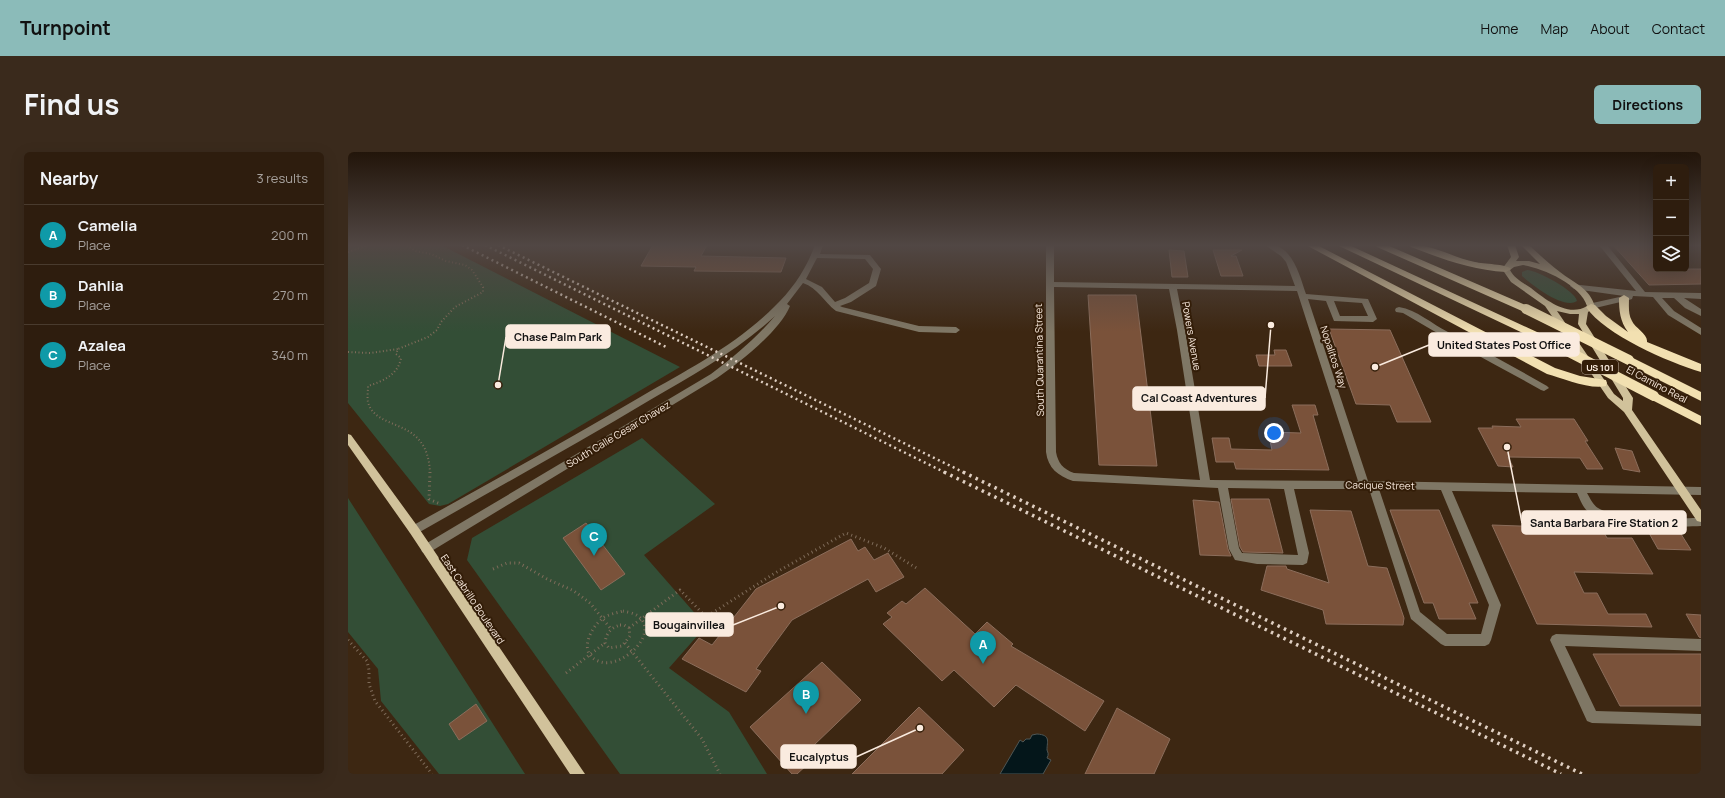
<!DOCTYPE html>
<html lang="en">
<head>
<meta charset="utf-8">
<style>
	body { margin:0; font-family:Manrope,sans-serif; background:#3a2a1c; color:#f1f3f6 }
	.controls { position:absolute; right:12px; top:12px; display:grid; overflow:hidden; border-radius:6px; box-shadow:0 4px 16px #0002 }
	.controls button { width:36px; height:36px; display:grid; place-items:center; padding:0; border:0; border-bottom:1px solid #493b2e; background:#2e1d0e; color:#f1f3f6; font:20px sans-serif }
	.you { position:absolute; left:926px; top:281px; width:14px; height:14px; margin:-10px; border:3px solid #fff; border-radius:50%; background:#1a73e8; box-shadow:0 0 0 6px #1a73e833 }
	.badge { display:grid; place-items:center; width:26px; height:26px; border-radius:50%; background:#8bbbb9; color:#fff; font-size:13px; font-weight:700 }
	.pin { position:absolute; translate:-50% -33px; filter:drop-shadow(0 1px 2px #0008) }
	.pin::after { content:''; position:absolute; top:21px; width:14px; height:12px; background:inherit; clip-path:polygon(0 0,100% 0,50% 100%) }
	.list { margin:0; padding:0; list-style:none }
	h2 { display:flex; justify-content:space-between; align-items:center; height:52px; margin:0; padding:0 16px; font-size:17px }
	h2 small { font-size:13px; font-weight:400; color:#a7a29e }
	.list li { display:grid; grid-template-columns:26px 1fr auto; gap:12px; align-items:center; box-sizing:border-box; height:60px; padding:0 16px; border-top:1px solid #493b2e }
	.list b { display:block; font-size:15px; white-space:nowrap }
	.list p { margin:0; font-size:13px; white-space:nowrap; color:#a7a29e }
	.list em { font-size:13px; font-style:normal; color:#a7a29e }
	.icon { flex:none; width:22px; height:22px; fill:none; stroke:currentColor; stroke-width:2; stroke-linecap:round; stroke-linejoin:round }
	.map { position:relative; flex:none; width:1353px; height:622px; overflow:hidden; border-radius:6px }
	header { display:flex; align-items:center; gap:24px; box-sizing:border-box; height:56px; padding:0 20px; background:#8bbbb9; color:#111 }
	header strong { font-size:19px }
	nav { display:flex; gap:22px; margin-inline-start:auto; font-size:14px }
	.intro { display:flex; align-items:center; justify-content:space-between; box-sizing:border-box; height:96px; padding:0 24px }
	h1 { margin:0; font-size:28px }
	.button { padding:10px 18px; border-radius:6px; background:#8bbbb9; color:#111; font-size:14px; font-weight:700 }
	main { display:flex; gap:24px; padding:0 24px }
	aside { flex:1; background:#2e1d0e; border-radius:6px; box-shadow:0 4px 16px #0002 }
	.map>svg:first-child { display:block }
</style>
</head>
<body>
<header>
<strong>Turnpoint</strong>
<nav><a>Home</a><a>Map</a><a>About</a><a>Contact</a></nav>
</header>
<div class="intro"><h1>Find us</h1><a class="button">Directions</a></div>
<main>
<aside>
<h2>Nearby<small>3 results</small></h2>
<ul class="list">
<li><span class="badge" style="background:#0f9aa8">A</span><div><b>Camelia</b><p>Place</p></div><em>200 m</em></li>
<li><span class="badge" style="background:#0f9aa8">B</span><div><b>Dahlia</b><p>Place</p></div><em>270 m</em></li>
<li><span class="badge" style="background:#0f9aa8">C</span><div><b>Azalea</b><p>Place</p></div><em>340 m</em></li>
</ul>
</aside>
<div class="map">
<svg width="1353" height="622" viewBox="0 0 1353 622">
	<rect width="100%" height="100%" fill="#3d2712"/>
	<path fill="#334e36" d="M0,93H93L332,215L100,352L92,354L81,352L0,251Z
		M1179,118C1189,118 1228,139 1229,149C1216,158 1184,133 1174,124V120Z
		M294,286L367,352L296,403L358,474L321,516L381,560L419,622H272L119,408L124,386Z
		M0,346L177,622H91L33,549L30,517L0,480Z"/>
	<path fill="#04161a" stroke="#4e5655" d="M689,582C703,583 699,589 699,598C700,601 701,602 699,606L703,608L695,622H652L672,588L675,590L678,587H682L684,583Z"/>
	<path fill="#7a523a" stroke="#8b6d5b" d="M305,93H359L353,104L438,106L433,120L346,119L348,115L293,114Z
		M1265,93H1308V117H1353V132L1301,133Z
		M821,98L836,99L840,125H824Z
		M865,98H894L883,104H888L895,124H873Z
		M740,143H788L809,314L751,313Z
		M981,177L1042,178L1083,270H1049L1042,253L1008,252Z
		M926,198H938L944,214H911L908,203H927Z
		M944,253H967L970,263H965L981,318L888,317L886,310H868L864,286H881L883,297L924,298L920,280L953,281Z
		M1168,267H1226L1240,289H1237L1255,317H1239L1232,306L1160,305L1165,315L1150,314L1130,276H1145L1144,274L1173,275Z
		M1267,296L1284,299L1292,320L1275,317Z
		M883,347H921L935,401L895,400L892,395Z
		M845,348L871,350L880,397L883,404L852,403Z
		M962,358L1003,359L1020,414L1039,416L1056,466L1055,473L978,472L975,458L913,438L919,414H938L939,417L981,431Z
		M1042,358H1091L1130,451H1121L1128,467H1091L1085,451H1076Z
		M238,371L277,422L253,438L215,386Z
		M1144,373L1254,377L1259,386H1284L1305,422L1226,420L1236,441H1249L1260,462H1298L1304,475L1189,472Z
		M1301,381L1333,382L1343,398L1310,397Z
		M503,387L510,399L517,395L526,408L540,401L556,425L528,440L520,427L444,468L408,517L413,519L398,540L334,507L351,486L364,493L408,437Z
		M577,436L627,482L639,470L665,492L663,494L756,549L737,579L668,533L646,555L606,518L594,529L535,472L544,465L539,461L554,449L558,452Z
		M1338,462L1353,463V486L1351,485Z
		M1245,502H1353V554H1272Z
		M474,510L513,548L465,594L472,601L449,622H444L402,575Z
		M128,552L139,569L111,588L101,572Z
		M571,555L616,598L594,622H504Z
		M769,556L822,587L806,622H737Z"/>
	<g fill="none" stroke-linecap="round" stroke-linejoin="round">
		<path stroke="#7f6c5a" stroke-width="2" stroke-dasharray="1 2.5" stroke-linecap="butt" d="M59,93L67,99L83,102L98,109L117,113L124,118L135,135V140L107,155L93,170L89,178L80,185L50,197L48,202L53,206C50,223 35,229 20,234C20,239 19,245 20,250C28,281 80,263 82,321
			M0,100L20,93
			M0,200L22,201L50,197"/>
		<path stroke="#7f6c5a" stroke-width="3" stroke-dasharray="1 3.5" stroke-linecap="butt" d="M82,320L81,347L92,352
			M145,417L159,411H171L199,427L226,439L242,451L263,477
			M275,459C279,460 286,461 290,464C313,481 273,519 250,509C230,501 242,476 255,466C261,462 268,461 275,459Z
			M272,473H276L281,476L282,484L274,494L261,496L257,491C258,481 263,476 272,473Z
			M281,476L332,438L358,465L427,421L498,381L536,396L570,417
			M0,488L19,509L21,518V532L27,549L84,622
			M277,491L354,587L372,622
			M218,521L257,491"/>
		<path fill="#7f7765" fill-rule="evenodd" d="M467,93H475L472,102L522,103L533,117L528,134L503,150L492,154L494,155L571,174L608,175L612,178L608,181L571,180L488,159C476,150 470,136 455,131L439,152L442,154C432,179 391,211 369,226L82,400L78,402L74,400L73,397L74,394L363,222C387,204 408,186 427,164C391,198 345,223 302,248C225,294 147,337 70,381L66,382L62,381L61,378L62,375C140,332 217,289 294,244C339,218 388,193 426,155C445,137 458,117 467,93ZM469,106L517,107L525,117L521,131L497,146L487,150L474,135L458,127Z
			M698,93H706V130L947,134L938,110L933,104L917,93C944,90 951,122 958,142L1020,147L1029,167L1025,170L986,169L978,149L960,147L1020,329L1353,335V343L1239,341C1242,346 1245,353 1250,356C1273,370 1326,366 1353,366V374C1324,375 1265,379 1242,361C1235,357 1232,347 1229,341L1104,339L1153,453L1143,488L1141,492L1137,494H1097L1093,492L1063,467L1021,337H946L961,401L959,411L955,413L909,412L887,408L881,397L870,336L725,329C710,324 700,316 698,300ZM706,135L821,137L829,178L852,328L726,321C715,317 710,311 708,300ZM829,137L949,139L1010,329L862,328L837,178ZM986,149L1014,151L1020,164H992ZM880,336L936,337L950,403L894,401L891,396ZM1031,337L1093,338L1141,453L1133,482H1099L1072,460Z
			M1251,93H1259L1297,140L1353,141V147L1336,146L1353,157V164L1337,156L1326,146H1314L1326,159L1353,176V183L1320,163L1305,145L1285,144L1284,147L1281,148L1243,157L1240,156L1239,154L1240,152L1276,144L1226,137L1222,134L1223,132L1288,139Z
			M1051,155C1069,158 1084,172 1100,180C1133,197 1166,215 1199,234L1201,236L1196,239L1193,238C1147,212 1100,188 1055,161L1048,160L1047,158L1048,156Z
			M1208,482L1353,487V499L1217,494L1248,559L1353,562V574L1244,571L1239,569L1202,488L1204,484Z"/>
		<path fill="#d1c29b" fill-rule="evenodd" d="M1159,93H1167L1171,105L1168,109H1181L1192,112L1173,93H1181C1191,102 1201,112 1212,120C1226,131 1242,136 1247,155L1240,160L1238,172L1285,246L1284,258L1353,358V370L1349,369L1276,260L1260,246L1197,154L1163,130L1154,117L1163,105ZM1175,113C1195,116 1233,133 1239,154C1220,166 1197,147 1183,136C1175,131 1166,126 1162,118L1166,115ZM1209,159L1222,162H1231L1230,172L1275,246V249L1266,242Z
			M0,282L3,283L70,375L237,622H222L62,381L0,293Z"/>
		<path fill="#f2e0b1" fill-rule="evenodd" d="M958,93H969L1207,216L1232,224L1258,228L1259,231L1258,234C1242,238 1214,226 1199,222Z
			M989,93H1001L1202,186L1203,188L1198,191L1194,190Z
			M1027,93H1039L1182,155L1183,157L1178,160L1174,159L1029,95Z
			M1061,93C1082,91 1106,106 1127,110C1135,112 1159,112 1163,117L1158,120C1124,118 1094,107 1063,95Z
			M1276,143L1281,146C1281,154 1280,162 1284,169C1287,176 1300,182 1299,190L1353,212V220C1320,210 1257,183 1238,155L1243,152L1247,153L1258,164L1280,180C1272,169 1271,159 1271,146Z
			M1281,204L1353,240V249L1277,211L1276,208L1277,205Z
			M1306,240L1353,264V273L1302,247L1300,244L1302,241Z"/>
		<path stroke="#dfcfc2" stroke-width="2.5" stroke-dasharray="2 3.5" stroke-linecap="butt" d="M114,93L320,196
			M137,93L598,321
			M150,93L617,321"/>
		<path stroke="#dfcfc2" stroke-width="3.5" stroke-dasharray="2.5 4.5" stroke-linecap="butt" d="M596,320L1213,622
			M615,320L1234,622"/>
		<path stroke="#f2e0b1" stroke-width="10" d="M1178,157L1281,208
			M1198,188L1306,244"/>
	</g>
	<linearGradient id="sky" x2="0" y2="1"><stop stop-color="#22150a"/><stop offset="0.52" stop-color="#514744"/><stop offset="1" stop-color="#514744" stop-opacity="0"/></linearGradient>
	<rect width="1353" height="180" fill="url(#sky)"/>
	<g text-anchor="middle" dominant-baseline="central" stroke-width="4" stroke-linejoin="round" paint-order="stroke">
		<rect fill="#331d08" stroke="#bead9e" stroke-width="1" x="1234" y="208" width="36" height="14" rx="3"/>
		<g font-size="9" font-weight="bold" fill="#faebdf">
			<text x="1252" y="215">US 101</text>
		</g>
		<g font-size="10" fill="#faebdf" stroke="#331d08">
			<text transform="translate(844 184) rotate(80)">Powers Avenue</text>
			<text transform="translate(986 205) rotate(72)">Nopalitos Way</text>
			<text transform="translate(691 208) rotate(-91)">South Quarantina Street</text>
			<text transform="translate(1309 232) rotate(28)">El Camino Real</text>
			<text transform="translate(270 282) rotate(-31)">South Calle Cesar Chavez</text>
			<text transform="translate(1032 333) rotate(1)">Cacique Street</text>
			<text transform="translate(125 447) rotate(56)">East Cabrillo Boulevard</text>
		</g>
	</g>
	<path fill="none" stroke="#faebdf" stroke-width="1.5" d="M150 233L158 185M1027 215L1081 193M923 173L917 246M1159 295L1174 371M433 454L385 473M572 576L508 605"/>
	<g fill="#faebdf" stroke="#331d08" stroke-width="1.5">
		<circle cx="150" cy="233" r="4"/>
		<circle cx="1027" cy="215" r="4"/>
		<circle cx="923" cy="173" r="4"/>
		<circle cx="1159" cy="295" r="4"/>
		<circle cx="433" cy="454" r="4"/>
		<circle cx="572" cy="576" r="4"/>
	</g>
	<g fill="#faebdf" stroke="#faebdf" stroke-width="1.5">
		<rect x="158" y="173" width="104" height="23" rx="4"/>
		<rect x="1081" y="181" width="150" height="23" rx="4"/>
		<rect x="785" y="235" width="132" height="23" rx="4"/>
		<rect x="1174" y="359" width="164" height="23" rx="4"/>
		<rect x="298" y="461" width="87" height="23" rx="4"/>
		<rect x="433" y="593" width="75" height="23" rx="4"/>
	</g>
	<g font-size="11" text-anchor="middle" font-weight="bold" fill="#111">
		<text x="210" y="189">Chase Palm Park</text>
		<text x="1156" y="197">United States Post Office</text>
		<text x="851" y="250">Cal Coast Adventures</text>
		<text x="1256" y="375">Santa Barbara Fire Station 2</text>
		<text x="341" y="477">Bougainvillea</text>
		<text x="471" y="609">Eucalyptus</text>
	</g>
</svg>
<div class="controls">
<button>+</button>
<button>−</button>
<button><svg class="icon" aria-label="layers" viewBox="0 0 24 24"><path d="M12 4l9 5-9 5-9-5zM3 14l9 5 9-5"/></svg></button>
</div>
<div class="you"></div>
<div class="pin badge" style="left:635px;top:512px;background:#0f9aa8">A</div>
<div class="pin badge" style="left:458px;top:562px;background:#0f9aa8">B</div>
<div class="pin badge" style="left:246px;top:404px;background:#0f9aa8">C</div>
</div>
</main>
</body>
</html>
